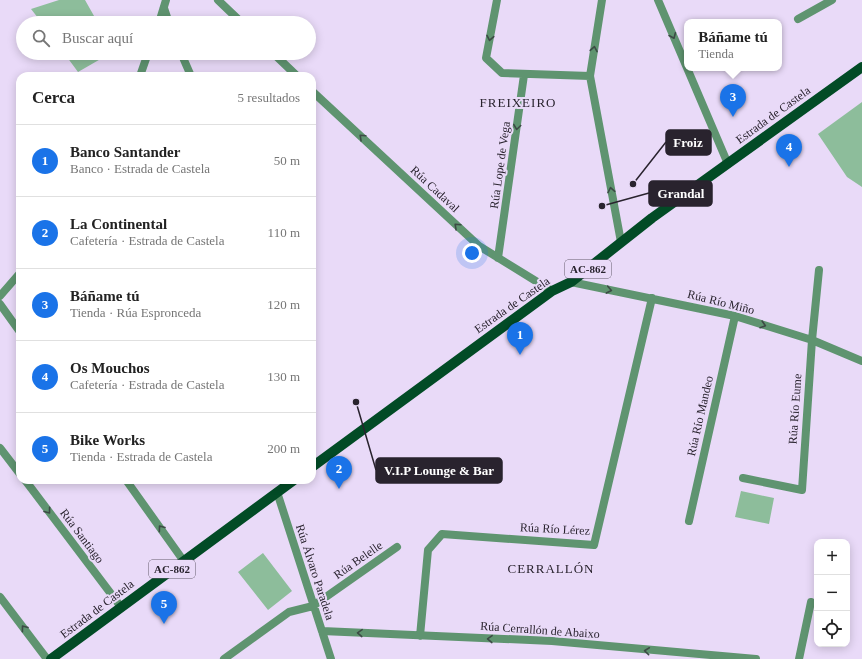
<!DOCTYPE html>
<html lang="es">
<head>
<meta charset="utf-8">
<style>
	body { margin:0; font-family:Georgia,serif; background:#f6f6f6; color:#222 }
	.controls { position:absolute; right:12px; bottom:12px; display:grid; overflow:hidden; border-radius:8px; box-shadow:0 2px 10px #0003 }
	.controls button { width:36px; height:36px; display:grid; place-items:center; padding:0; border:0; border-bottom:1px solid #e0e0e0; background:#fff; color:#222; font:20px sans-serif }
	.you { position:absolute; left:472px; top:253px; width:14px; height:14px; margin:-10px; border:3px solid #fff; border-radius:50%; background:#1a73e8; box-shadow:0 0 0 6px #1a73e833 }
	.badge { display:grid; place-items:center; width:26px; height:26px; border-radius:50%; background:#1a73e8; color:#fff; font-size:13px; font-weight:700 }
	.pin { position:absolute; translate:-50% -33px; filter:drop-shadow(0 1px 2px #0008) }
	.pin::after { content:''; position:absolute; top:21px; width:14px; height:12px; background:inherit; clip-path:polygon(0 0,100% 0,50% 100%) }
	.popup { position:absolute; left:684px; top:19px; width:98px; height:52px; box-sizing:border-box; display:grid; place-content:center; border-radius:8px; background:#fff; filter:drop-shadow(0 1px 3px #0005); font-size:13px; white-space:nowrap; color:#767676 }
	.popup b { font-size:15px; color:#222 }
	.popup::after { content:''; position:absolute; left:50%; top:100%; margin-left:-8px; border:8px solid transparent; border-top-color:#fff }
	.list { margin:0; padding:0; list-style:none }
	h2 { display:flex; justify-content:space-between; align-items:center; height:52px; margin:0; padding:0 16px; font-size:17px }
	h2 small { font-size:13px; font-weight:400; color:#767676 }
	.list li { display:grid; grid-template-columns:26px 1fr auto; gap:12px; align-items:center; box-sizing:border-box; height:72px; padding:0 16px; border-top:1px solid #e0e0e0 }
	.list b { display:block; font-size:15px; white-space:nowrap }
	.list p { margin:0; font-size:13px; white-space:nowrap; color:#767676 }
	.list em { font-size:13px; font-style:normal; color:#767676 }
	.icon { flex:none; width:22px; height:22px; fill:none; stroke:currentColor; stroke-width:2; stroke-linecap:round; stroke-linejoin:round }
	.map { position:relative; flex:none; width:862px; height:659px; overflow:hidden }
	.search { position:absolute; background:#fff; box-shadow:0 2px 10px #0003; left:16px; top:16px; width:300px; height:44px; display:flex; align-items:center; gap:10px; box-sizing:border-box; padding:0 14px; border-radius:22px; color:#767676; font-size:15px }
	.panel { position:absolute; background:#fff; box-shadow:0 2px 10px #0003; left:16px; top:72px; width:300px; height:412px; border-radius:12px }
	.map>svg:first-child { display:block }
</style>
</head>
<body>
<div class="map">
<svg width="862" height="659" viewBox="0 0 862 659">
	<rect width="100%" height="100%" fill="#e9daf8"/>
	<path fill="#8dbd9b" d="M59,0H85L98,23H42L31,9Z
		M64,53H111L78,72Z
		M862,102V187L847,177L818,134Z
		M741,491L774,498L769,524L735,517Z
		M263,553L292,591L268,610L238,572Z"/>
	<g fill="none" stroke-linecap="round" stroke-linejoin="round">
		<path stroke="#5f9470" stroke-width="8" d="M218,0L242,23
			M497,0L486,58L502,73L590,76
			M602,0L590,76L621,242
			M658,0L728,164
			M164,8L169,23
			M798,19L832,0
			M181,53L191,76
			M273,53L297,76
			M312,91L479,246L552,291
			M498,258L524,75
			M571,282L735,316L812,340L862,361
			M0,304L20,332
			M0,448L20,474
			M743,478L802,490L812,340L819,270
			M25,480L121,607
			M126,480L183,560
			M277,492L331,659
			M689,521L735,316
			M0,597L47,659
			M322,631L552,641L756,659
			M420,636L428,550L442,534L594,545L652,298
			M224,659L289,612L313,606L397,547
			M799,659L811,602"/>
		<path stroke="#5f9470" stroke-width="8" d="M159,23L166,0
			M140,76L148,53
			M0,296L20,273"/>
		<path stroke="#024b26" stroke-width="10" d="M312,467L552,291L571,282L652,218L862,67
			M51,659L294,480"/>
	</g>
	<defs><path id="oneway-chevron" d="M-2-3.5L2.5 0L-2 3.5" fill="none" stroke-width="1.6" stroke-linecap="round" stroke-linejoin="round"/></defs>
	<g stroke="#3c4b45">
		<use href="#oneway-chevron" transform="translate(673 36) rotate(67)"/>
		<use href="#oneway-chevron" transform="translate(490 38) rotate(101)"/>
		<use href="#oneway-chevron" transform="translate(594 49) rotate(-80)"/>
		<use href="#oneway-chevron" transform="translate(517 127) rotate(98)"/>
		<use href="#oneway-chevron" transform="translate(362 137) rotate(-137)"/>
		<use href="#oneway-chevron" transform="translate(611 190) rotate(-101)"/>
		<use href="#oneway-chevron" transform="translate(457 226) rotate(-137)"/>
		<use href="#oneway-chevron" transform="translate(609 290) rotate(11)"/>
		<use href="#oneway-chevron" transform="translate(763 325) rotate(17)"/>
		<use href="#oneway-chevron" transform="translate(48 511) rotate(53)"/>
		<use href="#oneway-chevron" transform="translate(161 528) rotate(-126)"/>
		<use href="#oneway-chevron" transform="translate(24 628) rotate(-127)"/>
		<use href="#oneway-chevron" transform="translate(360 633) rotate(-177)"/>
		<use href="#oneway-chevron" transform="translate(490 639) rotate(-178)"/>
		<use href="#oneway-chevron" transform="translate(647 651) rotate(-174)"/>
	</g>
	<g text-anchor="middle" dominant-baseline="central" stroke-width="4" stroke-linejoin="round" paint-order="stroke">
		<g fill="#e9daf8" stroke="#635a6b" stroke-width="1">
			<rect x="565" y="260" width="46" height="18" rx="3"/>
			<rect x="149" y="560" width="46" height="18" rx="3"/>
		</g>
		<g font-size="11" font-weight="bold" fill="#29232e">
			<text x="588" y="269">AC-862</text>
			<text x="172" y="569">AC-862</text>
		</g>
		<g font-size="12" fill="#29232e" stroke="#e9daf8">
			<text transform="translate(773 115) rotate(-36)">Estrada de Castela</text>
			<text transform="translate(500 165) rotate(-82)">Rúa Lope de Vega</text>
			<text transform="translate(435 189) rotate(43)">Rúa Cadaval</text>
			<text transform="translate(721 302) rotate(14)">Rúa Río Miño</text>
			<text transform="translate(512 305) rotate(-35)">Estrada de Castela</text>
			<text transform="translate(795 409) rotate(-86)">Rúa Río Eume</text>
			<text transform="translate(700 416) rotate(-77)">Rúa Río Mandeo</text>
			<text transform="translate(555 529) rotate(3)">Rúa Río Lérez</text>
			<text transform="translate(82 536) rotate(53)">Rúa Santiago</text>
			<text transform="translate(358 560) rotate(-35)">Rúa Belelle</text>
			<text transform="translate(315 572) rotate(72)">Rúa Álvaro Paradela</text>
			<text transform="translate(97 609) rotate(-37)">Estrada de Castela</text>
			<text transform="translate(540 630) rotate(4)">Rúa Cerrallón de Abaixo</text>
		</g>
		<g font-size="13" letter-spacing="1" fill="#29232e" stroke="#e9daf8">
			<text x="518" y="102">FREIXEIRO</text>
			<text x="551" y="568">CERRALLÓN</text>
		</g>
	</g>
	<path fill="none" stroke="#29232e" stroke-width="1.5" d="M633 184L666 142M602 206L649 193M356 402L376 470"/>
	<g fill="#29232e" stroke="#e9daf8" stroke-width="1.5">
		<circle cx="633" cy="184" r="4"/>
		<circle cx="602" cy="206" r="4"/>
		<circle cx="356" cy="402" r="4"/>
	</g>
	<g fill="#29232e" stroke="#29232e" stroke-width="1.5">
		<rect x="666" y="130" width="45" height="25" rx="4"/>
		<rect x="649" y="181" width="63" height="25" rx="4"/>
		<rect x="376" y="458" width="126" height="25" rx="4"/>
	</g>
	<g font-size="13" text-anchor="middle" font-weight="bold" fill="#fff">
		<text x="688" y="147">Froiz</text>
		<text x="681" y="198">Grandal</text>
		<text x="439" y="475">V.I.P Lounge &amp; Bar</text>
	</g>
</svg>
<div class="controls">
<button>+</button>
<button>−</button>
<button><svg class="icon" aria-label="locate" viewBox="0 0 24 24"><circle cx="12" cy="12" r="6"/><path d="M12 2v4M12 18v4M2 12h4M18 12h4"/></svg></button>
</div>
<div class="you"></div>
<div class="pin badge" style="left:520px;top:355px">1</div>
<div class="pin badge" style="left:339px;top:489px">2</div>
<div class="pin badge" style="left:733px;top:117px">3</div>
<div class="popup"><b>Báñame tú</b>Tienda</div>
<div class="pin badge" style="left:789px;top:167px">4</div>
<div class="pin badge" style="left:164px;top:624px">5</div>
<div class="search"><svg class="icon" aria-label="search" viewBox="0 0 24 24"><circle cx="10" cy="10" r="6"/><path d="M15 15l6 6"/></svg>Buscar aquí</div>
<section class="panel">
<h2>Cerca<small>5 resultados</small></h2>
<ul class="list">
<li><span class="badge">1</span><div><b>Banco Santander</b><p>Banco · Estrada de Castela</p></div><em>50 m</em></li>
<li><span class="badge">2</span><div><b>La Continental</b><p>Cafetería · Estrada de Castela</p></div><em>110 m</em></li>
<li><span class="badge">3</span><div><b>Báñame tú</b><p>Tienda · Rúa Espronceda</p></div><em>120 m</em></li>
<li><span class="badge">4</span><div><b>Os Mouchos</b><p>Cafetería · Estrada de Castela</p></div><em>130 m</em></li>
<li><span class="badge">5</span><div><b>Bike Works</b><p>Tienda · Estrada de Castela</p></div><em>200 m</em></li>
</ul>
</section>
</div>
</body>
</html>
